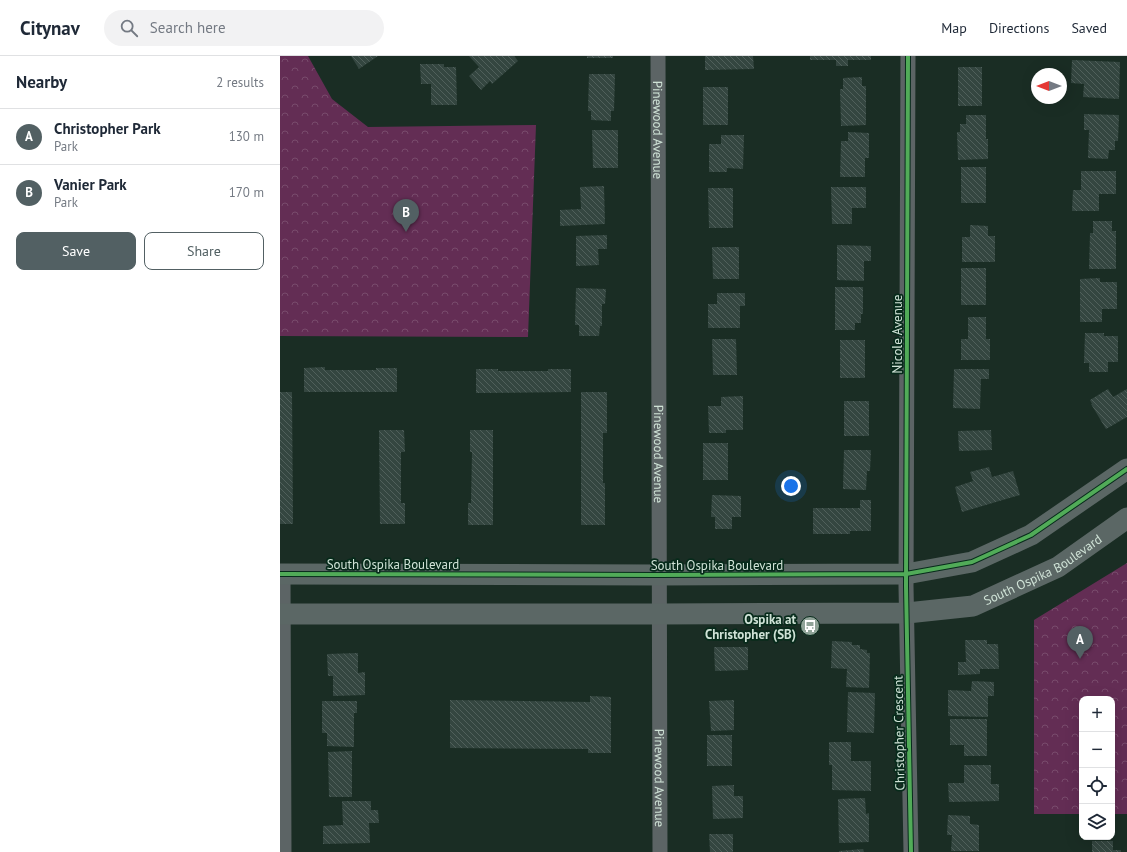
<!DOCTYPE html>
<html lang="en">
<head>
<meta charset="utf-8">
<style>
	body { margin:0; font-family:"PT Sans",sans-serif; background:#f2f2f3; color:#1f2937 }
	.controls { position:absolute; right:12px; bottom:12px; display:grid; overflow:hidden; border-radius:8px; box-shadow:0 4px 16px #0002 }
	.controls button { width:36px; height:36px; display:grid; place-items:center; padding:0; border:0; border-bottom:1px solid #e0e1e3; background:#fff; color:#1f2937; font:20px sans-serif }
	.compass { position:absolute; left:751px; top:12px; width:36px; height:36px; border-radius:50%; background:#fff; box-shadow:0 4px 16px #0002; rotate:270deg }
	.you { position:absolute; left:511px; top:430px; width:14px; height:14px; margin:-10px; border:3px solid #fff; border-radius:50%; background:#1a73e8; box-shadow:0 0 0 6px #1a73e833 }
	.badge { display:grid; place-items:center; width:26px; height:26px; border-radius:50%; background:#526063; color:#fff; font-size:13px; font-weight:700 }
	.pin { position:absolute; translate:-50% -33px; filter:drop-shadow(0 1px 2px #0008) }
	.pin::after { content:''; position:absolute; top:21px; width:14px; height:12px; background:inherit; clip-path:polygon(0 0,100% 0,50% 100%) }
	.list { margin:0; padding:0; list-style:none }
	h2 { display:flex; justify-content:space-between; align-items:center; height:52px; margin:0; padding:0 16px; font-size:17px }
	h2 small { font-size:13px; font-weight:400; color:#747a83 }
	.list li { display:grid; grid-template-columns:26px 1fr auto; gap:12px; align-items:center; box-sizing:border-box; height:56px; padding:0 16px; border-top:1px solid #e0e1e3 }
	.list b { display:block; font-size:15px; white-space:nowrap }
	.list p { margin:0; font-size:13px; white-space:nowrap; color:#747a83 }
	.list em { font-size:13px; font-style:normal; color:#747a83 }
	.actions { display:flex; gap:8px; padding:12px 16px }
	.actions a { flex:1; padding:9px 0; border:1px solid #526063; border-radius:8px; text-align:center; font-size:14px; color:#526063 }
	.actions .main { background:#526063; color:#fff }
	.icon { flex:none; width:22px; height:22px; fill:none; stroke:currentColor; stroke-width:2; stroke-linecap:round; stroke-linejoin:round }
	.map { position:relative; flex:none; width:847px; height:796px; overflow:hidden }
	header { display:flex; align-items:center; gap:24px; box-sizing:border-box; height:56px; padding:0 20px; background:#fff; border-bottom:1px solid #e0e1e3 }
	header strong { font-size:19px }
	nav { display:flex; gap:22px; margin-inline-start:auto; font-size:14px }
	.search { width:280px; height:36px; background:#f2f2f3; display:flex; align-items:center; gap:10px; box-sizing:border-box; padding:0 14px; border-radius:22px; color:#747a83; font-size:15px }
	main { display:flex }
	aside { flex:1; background:#fff }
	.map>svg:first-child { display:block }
</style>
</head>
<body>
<header>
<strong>Citynav</strong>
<div class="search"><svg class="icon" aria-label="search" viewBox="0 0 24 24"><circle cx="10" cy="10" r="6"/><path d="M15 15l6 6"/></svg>Search here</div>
<nav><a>Map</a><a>Directions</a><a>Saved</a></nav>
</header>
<main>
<aside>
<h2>Nearby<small>2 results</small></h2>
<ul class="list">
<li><span class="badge">A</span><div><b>Christopher Park</b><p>Park</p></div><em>130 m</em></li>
<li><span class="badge">B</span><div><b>Vanier Park</b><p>Park</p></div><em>170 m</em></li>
</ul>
<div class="actions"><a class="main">Save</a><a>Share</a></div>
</aside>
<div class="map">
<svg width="847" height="796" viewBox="0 0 847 796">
	<defs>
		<pattern id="park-crowns" width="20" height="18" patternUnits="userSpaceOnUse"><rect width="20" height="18" fill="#632d54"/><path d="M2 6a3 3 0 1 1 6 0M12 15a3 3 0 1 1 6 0" fill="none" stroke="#784b6c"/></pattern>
		<pattern id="building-back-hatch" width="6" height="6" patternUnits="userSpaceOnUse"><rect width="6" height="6" fill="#344640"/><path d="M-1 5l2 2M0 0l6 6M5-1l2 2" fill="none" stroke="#50605b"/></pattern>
	</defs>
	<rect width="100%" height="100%" fill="#1a2d24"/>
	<path fill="url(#park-crowns)" d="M0,0H28L52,43L88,71L256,69L248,281L0,280Z
		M847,507V758H832V643H802V758H754V564Z"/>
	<path fill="url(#building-back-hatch)" d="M71,0H98L79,13Z
		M189,0H234L238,5L212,28L210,25L201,34L189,20L199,11Z
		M307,0H333V2H307Z
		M425,0H473L474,13L425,14Z
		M530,0H591V4H568V10H556V4H530Z
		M792,4L840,6L839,43L803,41L804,28L791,27Z
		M140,8H164V11H176L177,49H151V28H141Z
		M678,11H702V50H678Z
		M309,18H335L334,55H331V65L311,64V55H308Z
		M582,21V30H586V69L561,70L560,33H563V22Z
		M423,31H448V69H423Z
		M804,58L839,59L838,85H835V94H829L828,103L808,102L809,74H804Z
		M686,59H706V83H708V103L678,104L677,76H680V68H686Z
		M312,74H338V112H313Z
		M568,76L589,77V102H585V121H560L561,85H568Z
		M441,79H464L463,113L447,112V116H429V88H441Z
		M681,111H706V147H681Z
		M801,115H836V138H819V155H792L793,134H801Z
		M324,130L325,168L280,170V154L301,153L300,131Z
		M551,131H586V152H572V168H552Z
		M428,132H453V172H429Z
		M813,165H832V175H836V213H809L810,177H813Z
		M690,169L708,170V180H715V206H682V181H690Z
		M327,179V193H318L319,209L296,210V180Z
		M557,189L591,190V205H584V225L557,224Z
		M432,191H459V223H433Z
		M681,212H706V249H681Z
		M820,222V226H837V253H822V266H800V223Z
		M555,231H583V258H581V267H575V274H555Z
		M296,232L326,233L325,248H322V270H320L319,280H299V269H295Z
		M437,237H465V250H460V272H428V248H437Z
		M688,261H706V283H710V304H681V283H688Z
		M805,277H824V280H838V306H828V316H809V307H804Z
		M432,283H456L457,319H433Z
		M560,284H585V322H560Z
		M45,311V314H96V312H117V336H24V312Z
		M196,313H218V315H268V313H291V336L196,337Z
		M674,313H709V323H701L700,353L673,352Z
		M828,333L833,341L847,333V361L826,373L811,348H812L810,344Z
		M0,336H12L13,468H0Z
		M301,336H327V377H323V427H325V469H301Z
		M463,340V374H446V377H429L428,350H441V341Z
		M564,345H589V380H564Z
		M99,374H124L125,396H121V447H125V468H100Z
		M190,374H213V469H188V447H191L192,396H190Z
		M711,374L712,394L679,395L678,375Z
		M423,387H448V424H423Z
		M564,394H591L590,415H587L586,434L563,433Z
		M709,411L712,421L733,415L740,439L682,456L675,431L693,425L690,416Z
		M432,439L461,440V461H452V473H435V461H431Z
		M580,444H591V475H570V478H533V452H580Z
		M685,584H707V588H718L719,613H700V618L678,619V606H686Z
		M552,585L572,586V589H580V593L587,594V597H590L589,632L566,631L567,613L551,612Z
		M434,591H468V614L435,615Z
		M78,597V617L85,616V639L53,640V620H48L47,598Z
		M692,625L714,626V640H708V661L668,660V634L691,635Z
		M568,636L595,637L594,677L567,676Z
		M310,640L331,641V697H308V693L170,692V644L310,646Z
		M454,644V674L431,675L429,645Z
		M42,645H77V657H74V691L47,690V677H42Z
		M670,663H707V700H684V689H670Z
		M427,679H452V710H427Z
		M549,686H571V705H591V735L552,734V709H549Z
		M72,695V741H49L48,696Z
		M684,709H711V728H719V745L669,746L668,727H684Z
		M454,729V740H463V762L433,763L432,730Z
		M585,742L586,758L589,757V786L559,787L558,743Z
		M62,745H91V754H98L99,767H89L90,787L43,788V770L63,769Z
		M668,759L690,760V768L699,769V795H671L672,779H667Z
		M429,778H453V796H430Z
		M812,785H833V794H841V796H812Z
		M583,793L584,796H559V795Z"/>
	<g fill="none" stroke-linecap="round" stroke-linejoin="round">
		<g stroke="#5c6465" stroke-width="15">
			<path id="s1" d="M378,0L380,796"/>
			<path d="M628,0L626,530L631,796"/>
			<path d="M3,518L4,796"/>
		</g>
		<g stroke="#5b6765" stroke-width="21">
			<path d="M0,518L379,519L626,518L692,506L751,479L847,413"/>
			<path id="s2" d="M0,558H379L627,557L693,550L778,511L847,462"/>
		</g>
		<g stroke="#072b1b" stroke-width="6">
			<path id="cycleway" d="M628,0L626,530L631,796
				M0,518L379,519L626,518L692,506L751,479L847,413"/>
		</g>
		<use href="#cycleway" stroke="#51ab58" stroke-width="4"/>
	</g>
	<defs>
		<g id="bus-disc" transform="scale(1)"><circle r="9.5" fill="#90a398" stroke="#072b1b"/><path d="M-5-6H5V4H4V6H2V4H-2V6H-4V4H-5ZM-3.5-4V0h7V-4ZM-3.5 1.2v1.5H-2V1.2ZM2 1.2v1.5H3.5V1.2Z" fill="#fff"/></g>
	</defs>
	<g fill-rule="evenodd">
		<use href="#bus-disc" x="530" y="570"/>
	</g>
	<g text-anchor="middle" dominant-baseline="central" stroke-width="3.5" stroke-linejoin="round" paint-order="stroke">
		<g font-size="13" fill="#cfe2d6" stroke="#072b1b">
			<text stroke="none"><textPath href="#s1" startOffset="74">Pinewood Avenue</textPath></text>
			<text transform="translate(617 278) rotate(-90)">Nicole Avenue</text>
			<text stroke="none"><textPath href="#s1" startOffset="398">Pinewood Avenue</textPath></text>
			<text x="113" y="508">South Ospika Boulevard</text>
			<text x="437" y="509">South Ospika Boulevard</text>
			<text stroke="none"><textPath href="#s2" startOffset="772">South Ospika Boulevard</textPath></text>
			<text transform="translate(619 677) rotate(-91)">Christopher Crescent</text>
			<text stroke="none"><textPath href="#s1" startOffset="722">Pinewood Avenue</textPath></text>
		</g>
		<g font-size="13" font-weight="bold" fill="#cfe2d6" stroke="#072b1b" text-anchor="end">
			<text x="516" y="563">Ospika at<tspan x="516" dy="15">Christopher (SB)</tspan></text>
		</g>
	</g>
</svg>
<div class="controls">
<button>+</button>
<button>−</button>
<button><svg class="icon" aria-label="locate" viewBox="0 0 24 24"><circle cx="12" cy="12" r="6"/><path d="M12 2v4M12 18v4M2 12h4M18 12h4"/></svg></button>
<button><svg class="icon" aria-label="layers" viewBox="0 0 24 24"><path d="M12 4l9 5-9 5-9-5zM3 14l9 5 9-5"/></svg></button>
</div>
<svg class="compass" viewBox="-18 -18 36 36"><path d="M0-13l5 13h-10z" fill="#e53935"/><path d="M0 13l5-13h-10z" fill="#747a83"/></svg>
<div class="you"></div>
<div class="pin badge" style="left:800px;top:603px">A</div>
<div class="pin badge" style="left:126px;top:176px">B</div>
</div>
</main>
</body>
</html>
